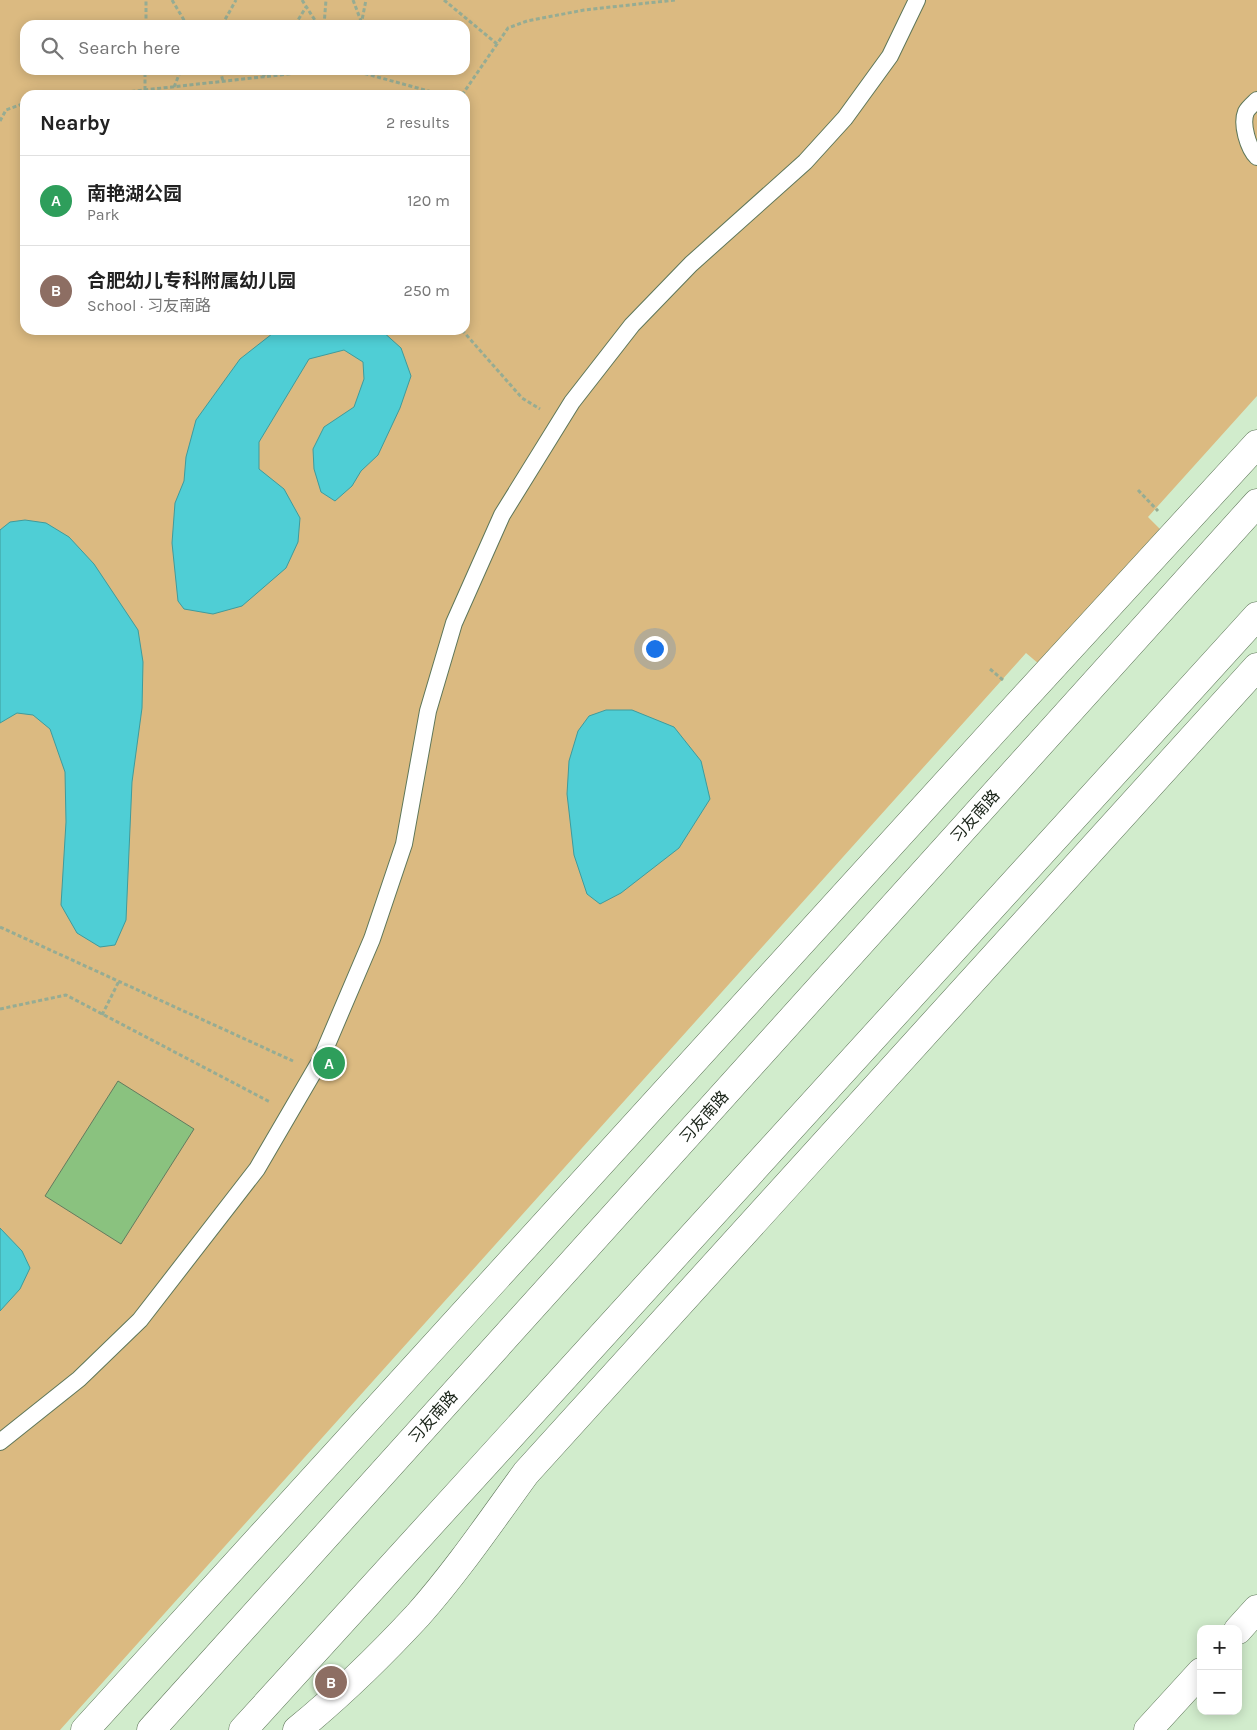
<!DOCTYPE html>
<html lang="en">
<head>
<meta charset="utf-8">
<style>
	body { margin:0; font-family:Karla,"Noto Sans SC",sans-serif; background:#f2f2f2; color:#222 }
	.controls { position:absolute; right:15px; bottom:15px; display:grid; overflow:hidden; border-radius:10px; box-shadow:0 2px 12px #0003 }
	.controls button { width:45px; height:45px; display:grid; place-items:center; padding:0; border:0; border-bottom:1px solid #e0e0e0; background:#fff; color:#222; font:25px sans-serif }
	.you { position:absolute; left:654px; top:648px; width:18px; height:18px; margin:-12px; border:4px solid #fff; border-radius:50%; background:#1a73e8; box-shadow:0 0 0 8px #1a73e833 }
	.badge { display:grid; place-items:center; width:32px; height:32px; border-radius:50%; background:#ad53bf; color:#fff; font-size:16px; font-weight:700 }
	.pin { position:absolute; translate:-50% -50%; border:2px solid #fff; box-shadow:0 1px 5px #0006 }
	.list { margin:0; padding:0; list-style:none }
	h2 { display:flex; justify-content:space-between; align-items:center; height:65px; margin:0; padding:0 20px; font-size:21px }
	h2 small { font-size:16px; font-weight:400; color:#767676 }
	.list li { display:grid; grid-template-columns:32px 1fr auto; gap:15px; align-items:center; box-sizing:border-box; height:90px; padding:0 20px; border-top:1px solid #e0e0e0 }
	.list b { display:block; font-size:19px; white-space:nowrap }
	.list p { margin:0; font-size:16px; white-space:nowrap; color:#767676 }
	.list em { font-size:16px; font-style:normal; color:#767676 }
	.icon { flex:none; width:28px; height:28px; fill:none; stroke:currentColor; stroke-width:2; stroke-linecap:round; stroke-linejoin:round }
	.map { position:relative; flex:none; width:1257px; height:1730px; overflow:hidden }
	.search { position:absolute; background:#fff; box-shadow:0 2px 12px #0003; left:20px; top:20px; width:450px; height:55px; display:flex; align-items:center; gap:12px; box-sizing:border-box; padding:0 18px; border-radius:15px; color:#767676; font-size:19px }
	.panel { position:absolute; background:#fff; box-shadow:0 2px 12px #0003; left:20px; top:90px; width:450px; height:245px; border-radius:15px }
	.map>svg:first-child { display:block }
</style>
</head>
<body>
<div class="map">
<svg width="1257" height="1730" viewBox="0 0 1257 1730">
	<rect width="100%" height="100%" fill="#d1eccc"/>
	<path fill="#dbba81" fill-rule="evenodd" d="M0,0H1257V396L1148,517L1160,529L1039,664L1026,653L60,1730H0ZM25,25H465V70H25ZM25,95H465V330H25Z"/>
	<path fill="#4fced5" stroke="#3f9b9c" d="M277,330H381L401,348L411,376L400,408L378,455L361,471L352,486L335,501L321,492L314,469L313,449L324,427L354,407L364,379L363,362L344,350L309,359L259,442V469L284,489L300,518L298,542L286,568L242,606L213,614L184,609L178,601L172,543L175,503L184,481L186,457L196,420L240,359Z
		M25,520L46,523L69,537L94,564L138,630L143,662L142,708L132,782L126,920L115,945L100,947L77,933L61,905L66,822L65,772L50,729L33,715L17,713L0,723V530L10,522Z
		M606,710H632L674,727L701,761L710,799L679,848L621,893L600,904L587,894L574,855L567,794L569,761L578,731L589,716Z
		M0,1228L22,1251L30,1268L20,1289L0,1311Z"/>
	<path fill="#8ac27f" stroke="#637b5e" d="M118,1081L194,1129L121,1244L45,1196Z"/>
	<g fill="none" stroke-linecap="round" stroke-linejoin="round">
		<g stroke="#5e7659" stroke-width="18">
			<path id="service" d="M1257,100C1254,103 1248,108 1246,112C1241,124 1248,148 1257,157
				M0,1442L79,1379L140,1320L257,1169L320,1061L372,939L404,844L428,711L454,623L502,515L572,402L632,325L691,264L805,162L845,118L890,56L917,0"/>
		</g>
		<g stroke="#5e7659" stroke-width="29">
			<path id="tertiary" d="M1238,1630L1257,1609
				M1148,1730L1201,1672"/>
		</g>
		<g stroke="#5e7659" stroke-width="29">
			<path id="primary" d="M85,1730L1002,722L1257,444
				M151,1730L1257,503
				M243,1730L1257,616
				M297,1730C340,1695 380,1656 418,1615C457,1571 491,1521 526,1473L1257,667"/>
		</g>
		<path stroke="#96ac93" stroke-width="3" stroke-dasharray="4 2.5" stroke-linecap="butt" d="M172,0L187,25
			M302,0L318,25
			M353,0L361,21
			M444,0L497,44
			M146,25V0
			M222,25L236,0
			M295,25L306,7
			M324,25L326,0
			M361,25L366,0
			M220,70L223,81
			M352,70L443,95
			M263,77L267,70
			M174,87L181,70
			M145,90V70
			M99,95L325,70
			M462,95L508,28L527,21L584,10L675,0
			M0,121L6,110L25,103
			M462,330L522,398L540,409
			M1138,490L1158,511
			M990,669L1003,680
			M0,927L293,1061
			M0,1009L66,995L270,1102
			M102,1015L119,981"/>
		<use href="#service" stroke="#fff" stroke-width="16"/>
		<use href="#tertiary" stroke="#fff" stroke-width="28"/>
		<use href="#primary" stroke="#fff" stroke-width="28"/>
	</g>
	<g text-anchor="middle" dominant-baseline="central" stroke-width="5" stroke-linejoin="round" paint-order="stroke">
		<g font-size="16" fill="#192318" stroke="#fff">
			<text transform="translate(975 816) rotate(-48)">习友南路</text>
			<text transform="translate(704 1117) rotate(-48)">习友南路</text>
			<text transform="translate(433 1417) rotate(-48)">习友南路</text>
		</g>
	</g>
</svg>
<div class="controls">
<button>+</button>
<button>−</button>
</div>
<div class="you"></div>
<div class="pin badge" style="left:329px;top:1063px;background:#2e9e5b">A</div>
<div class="pin badge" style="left:331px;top:1682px;background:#8d6e63">B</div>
<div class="search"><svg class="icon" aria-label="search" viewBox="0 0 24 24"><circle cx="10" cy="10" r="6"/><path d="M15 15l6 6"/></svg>Search here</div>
<section class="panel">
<h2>Nearby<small>2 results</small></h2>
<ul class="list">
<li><span class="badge" style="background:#2e9e5b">A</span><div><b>南艳湖公园</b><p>Park</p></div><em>120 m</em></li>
<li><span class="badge" style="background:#8d6e63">B</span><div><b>合肥幼儿专科附属幼儿园</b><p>School · 习友南路</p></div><em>250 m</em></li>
</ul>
</section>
</div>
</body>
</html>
